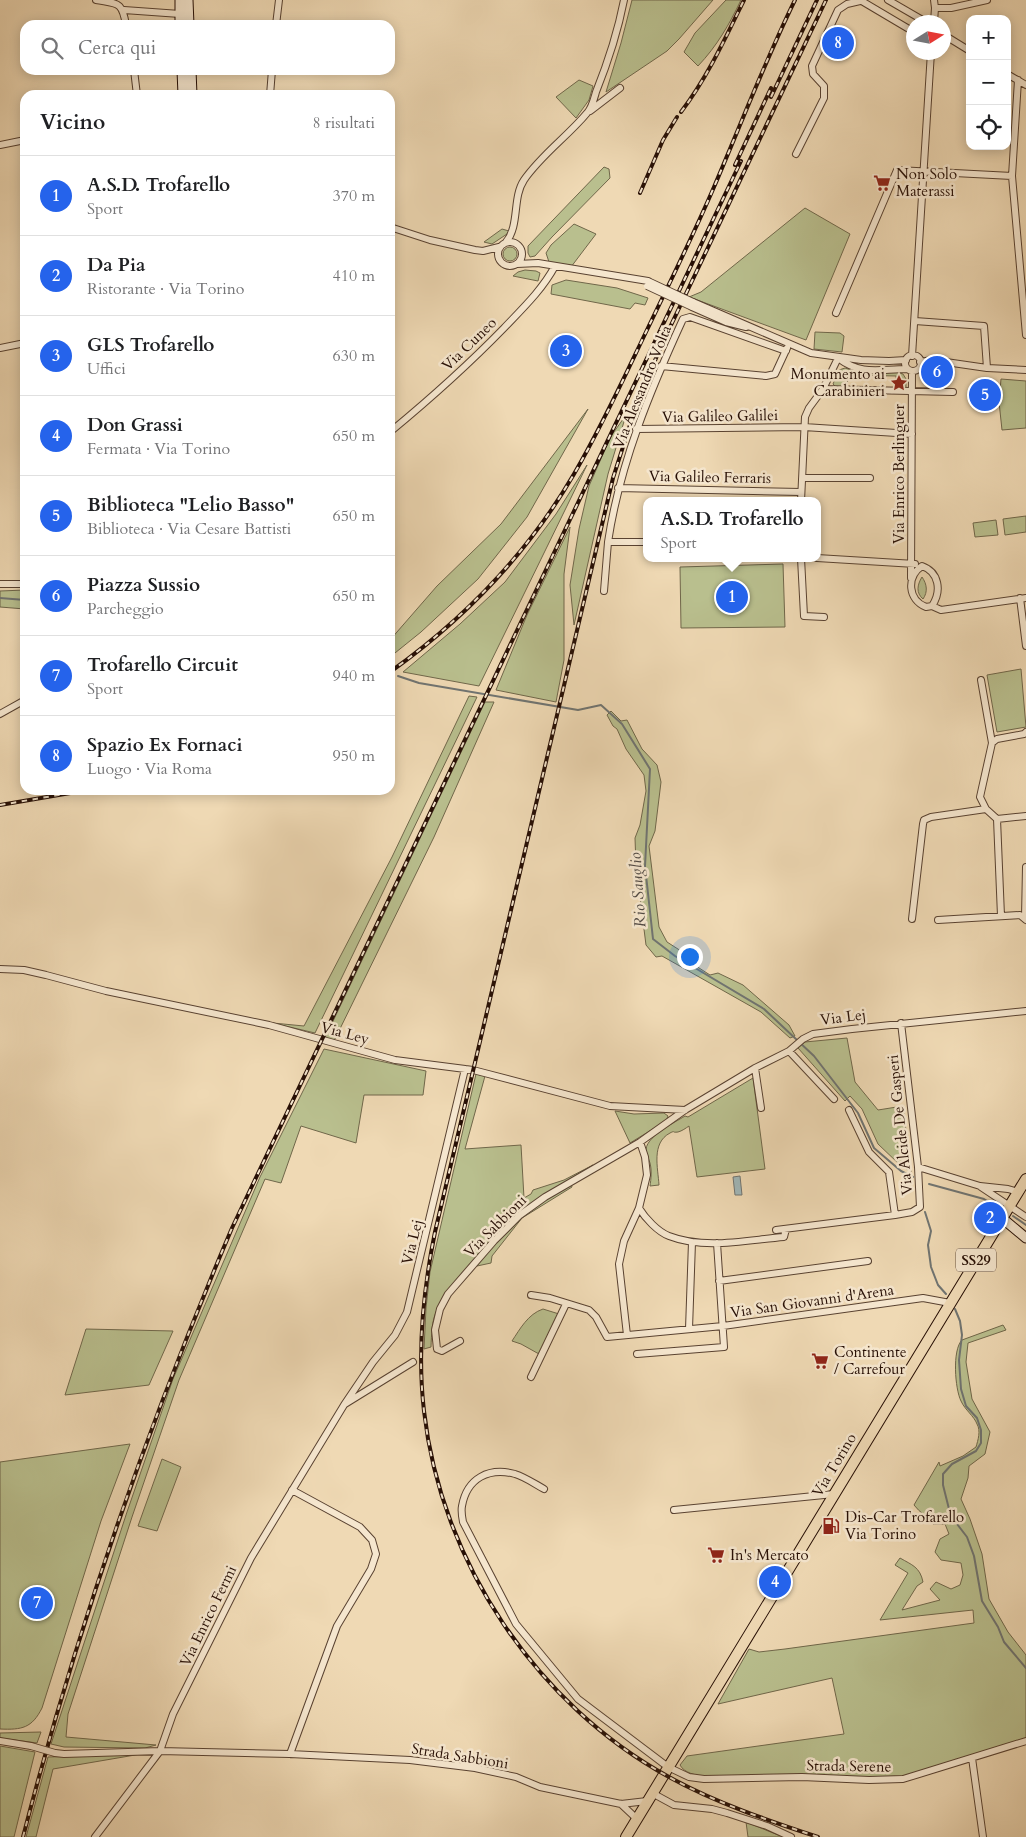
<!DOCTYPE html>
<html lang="it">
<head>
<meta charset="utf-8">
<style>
	body { margin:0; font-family:Cardo,serif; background:#f6f6f6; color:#202124 }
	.controls { position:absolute; right:15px; top:15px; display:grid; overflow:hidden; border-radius:10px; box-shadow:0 2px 12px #0003 }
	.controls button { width:45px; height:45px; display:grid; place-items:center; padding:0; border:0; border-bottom:1px solid #e0e0e0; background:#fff; color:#202124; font:25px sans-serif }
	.compass { position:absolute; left:906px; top:15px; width:45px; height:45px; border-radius:50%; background:#fff; box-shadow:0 2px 12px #0003; rotate:79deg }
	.you { position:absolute; left:689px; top:956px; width:18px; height:18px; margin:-12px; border:4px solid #fff; border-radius:50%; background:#1a73e8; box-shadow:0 0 0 8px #1a73e833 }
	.badge { display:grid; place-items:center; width:32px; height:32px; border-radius:50%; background:#2563eb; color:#fff; font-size:16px; font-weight:700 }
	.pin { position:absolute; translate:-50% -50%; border:2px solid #fff; box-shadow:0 1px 5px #0006 }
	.popup { position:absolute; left:643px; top:497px; width:178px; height:65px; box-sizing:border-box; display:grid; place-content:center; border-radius:10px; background:#fff; filter:drop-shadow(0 1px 4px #0005); font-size:16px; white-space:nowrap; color:#757577 }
	.popup b { font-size:19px; color:#202124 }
	.popup::after { content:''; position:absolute; left:50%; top:100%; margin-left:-10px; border:10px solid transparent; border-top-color:#fff }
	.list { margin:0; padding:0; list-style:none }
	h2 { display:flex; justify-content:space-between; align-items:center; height:65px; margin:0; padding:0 20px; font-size:21px }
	h2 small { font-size:16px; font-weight:400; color:#757577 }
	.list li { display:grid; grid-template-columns:32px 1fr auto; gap:15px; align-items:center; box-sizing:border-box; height:80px; padding:0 20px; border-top:1px solid #e0e0e0 }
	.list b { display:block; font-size:19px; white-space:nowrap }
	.list p { margin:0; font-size:16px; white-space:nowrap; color:#757577 }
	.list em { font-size:16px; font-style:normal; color:#757577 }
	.icon { flex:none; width:28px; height:28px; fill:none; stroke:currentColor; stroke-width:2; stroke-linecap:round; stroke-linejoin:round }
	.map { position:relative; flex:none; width:1026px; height:1837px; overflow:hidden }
	.search { position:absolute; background:#fff; box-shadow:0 2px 12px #0003; left:20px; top:20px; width:375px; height:55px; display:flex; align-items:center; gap:12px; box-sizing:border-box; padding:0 18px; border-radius:15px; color:#757577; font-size:19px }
	.panel { position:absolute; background:#fff; box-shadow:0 2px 12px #0003; left:20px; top:90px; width:375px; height:705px; border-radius:15px }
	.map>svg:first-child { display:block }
</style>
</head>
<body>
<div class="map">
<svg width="1026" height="1837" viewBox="0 0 1026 1837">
	<rect width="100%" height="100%" fill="#efd9b4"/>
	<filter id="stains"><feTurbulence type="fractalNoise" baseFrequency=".004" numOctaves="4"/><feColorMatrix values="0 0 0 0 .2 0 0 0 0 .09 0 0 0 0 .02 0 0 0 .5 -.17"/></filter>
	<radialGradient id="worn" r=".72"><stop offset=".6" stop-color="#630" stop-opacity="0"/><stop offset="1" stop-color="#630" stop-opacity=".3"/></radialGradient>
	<path fill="#b9bf8e" stroke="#70674a" d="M632,0H713L679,39L667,51L606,92L621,43Z
		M726,0H741C729,25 717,46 698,66L684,52L695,33Z
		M579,80L593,86L589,100L576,118L556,97Z
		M604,167L609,169L610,178L552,237L535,256L530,257L528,253V246Z
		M805,208L850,234L806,340L689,297L701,292Z
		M574,224L596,234L571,267L549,262L546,253L551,245Z
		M502,229L509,231L507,234L492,244L484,242Z
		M503 254a7 7 0 1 1 14 0a7 7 0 1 1-14 0Z
		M525,270L536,271L540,273L538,281L513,276L518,272Z
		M566,280L617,288L648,298L645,305L635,303L630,309L551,294L552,285Z
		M815,332L840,333L844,336L842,352L814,349Z
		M845,368L867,374L896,372L903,374L906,379V389L897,388L896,376L848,375L847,388L836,387L833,384L839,370Z
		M1001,379L1026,381V428L1002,430L999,402Z
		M588,409L527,517L478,579L421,632L390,657V640L437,586L501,524Z
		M626,415L608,474L574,625L570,585L579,529L589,486L611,436Z
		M587,465L479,686L403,672L460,624L505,582L556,514Z
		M1026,516V532L1005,535L1003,519Z
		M996,520L998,535L975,537L973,523Z
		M570,527L564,574V660L556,702L496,690L527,615Z
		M783,564L785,627L681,628L680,567Z
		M922,577C927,584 928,592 923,599C916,593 917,585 922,577Z
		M25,590V609L0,607V591Z
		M1021,669L1026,727L997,732L987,675Z
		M469,696L477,697L315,1033L273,1023L304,1026L392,857Z
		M485,702H494L434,837L334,1041L325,1038Z
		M611,711L621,721L627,720L642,749L657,765L661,782L655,831L649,846L659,927L667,942L692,958L696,966L710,975L718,973L743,985L789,1025L795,1036L790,1038L761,1012L662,956L656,957L646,945L636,866L635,838L640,825L646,791L644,775L626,749L617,729L613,726L607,715Z
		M847,1038L855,1082L878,1110L903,1106L911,1172L899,1164L878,1144L862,1109L850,1096L845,1101L798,1048L805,1042Z
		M324,1049L426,1071L423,1095H364L356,1143L301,1126L281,1183L265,1179L179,1380L132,1517L68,1714L66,1737L156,1745L145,1748L64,1747L51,1744L127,1512L173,1379L260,1177Z
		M476,1074L485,1076L465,1149L521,1145L524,1198L531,1194L533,1190L564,1180L593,1165L544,1195L447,1291C433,1314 432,1320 431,1347L424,1349L426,1308L430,1272Z
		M753,1078L765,1169L697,1177L689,1126C686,1128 682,1131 678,1132C671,1133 676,1130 670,1133C651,1143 658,1168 659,1185L650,1186C651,1179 652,1171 650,1163C649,1159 647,1156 646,1152C644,1137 674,1123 685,1116L688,1117Z
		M615,1111L634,1114L664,1113L668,1116L666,1121L630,1143Z
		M571,1183L572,1187L522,1218L492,1256L491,1263L477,1266C480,1259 487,1253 492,1247C515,1220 541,1201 571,1183Z
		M543,1309L559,1314L539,1354L521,1344L512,1341C520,1329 528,1314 543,1309Z
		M1003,1325L1006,1330L968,1343L966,1362L972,1399L990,1432L985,1454L969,1466L968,1478L961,1499L970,1519L982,1554L989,1599L1008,1632L1026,1655V1738L901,1777L886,1778L704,1777C696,1775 684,1773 680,1765L687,1756L844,1734L832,1678L718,1704L749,1649L759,1652L785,1649L974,1623L973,1610L880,1620L908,1573L895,1565L900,1558C912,1565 920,1567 923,1582L917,1586L902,1610L940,1600L930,1589L936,1582L951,1589L960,1585L963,1575L961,1563L941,1560L935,1552L940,1539L949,1534L945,1524H933C927,1516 920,1513 914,1505L939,1462L940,1466L963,1456L976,1447C978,1440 981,1431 977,1424C974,1416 965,1410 961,1401C955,1389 952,1350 962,1340Z
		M86,1329L173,1331L149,1385L65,1395Z
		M130,1444L101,1521L42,1708C32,1728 22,1730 0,1729V1462Z
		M162,1459L181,1467L157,1531L138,1526Z
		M41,1732L37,1743L0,1738V1733Z
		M0,1746L35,1752L14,1837H0Z
		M141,1754L53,1769L36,1837H26L48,1757Z
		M746,1822L783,1837H748Z"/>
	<path fill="#a0b7b9" stroke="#707471" d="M740,1176L742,1195H735L733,1177Z"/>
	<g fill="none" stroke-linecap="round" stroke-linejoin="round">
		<path stroke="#707471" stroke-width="2" d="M0,598L25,600
			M398,676L419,683L578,710L601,705L622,724L650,769L645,866L653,939L675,956L764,1009L814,1056L858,1113L874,1148L901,1171L913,1177
			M929,1184L984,1199L1002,1210
			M925,1212L931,1231L928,1245L931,1267L938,1285L946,1294
			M1013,1216L1026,1225
			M955,1309L960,1321L962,1335L959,1360L961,1389L966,1406L977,1418L981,1430V1443L976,1451L952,1464L943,1474V1485L949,1509L957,1524L967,1537L974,1556L982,1601L998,1627L1004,1642L1026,1668"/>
		<g stroke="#594231" stroke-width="8">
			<path id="street" d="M96,0C118,4 122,1 126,25
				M860,0L914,32
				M888,0L926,22
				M934,0L935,8L934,22
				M935,8H951L987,0
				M124,10L180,14
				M276,25L279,0
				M944,35L970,51
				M134,70L137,95
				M1007,74L1026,85
				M1018,80L1012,176L1026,335
				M270,95L272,70
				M590,111L620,88
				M0,145L25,140
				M796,154L824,98V86L813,74L812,66L838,10L847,4L860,1
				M390,227L430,240L475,250L483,251L499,247
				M498 254a12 12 0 1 1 24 0a12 12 0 1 1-24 0Z
				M506,242C520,225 512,198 524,180C541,155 568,136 587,113C592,108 594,99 596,92C608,62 618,31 624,0
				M517,264L538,263L648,281
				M693,302L811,353L861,360L889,361L906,360
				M692,307L726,322L746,327
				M836,313L897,170L1012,176
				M915,321L984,326L987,368
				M0,348L25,343
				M905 363a8 8 0 1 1 16 0a8 8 0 1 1-16 0Z
				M912,356L931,52
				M838,358C862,376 879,369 907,369
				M920,362L932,360L987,368L1026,370
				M661,366L766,376L775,374L787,348
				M823,389L953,392
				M636,429L804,427L912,434
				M390,432C430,399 468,365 504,328C523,308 542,290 555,266
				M802,478H870
				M618,488L801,492
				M801,501L805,417L809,408L823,389L838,358
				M608,542C620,463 650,391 683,319L690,317L786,351
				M801,558L804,616L824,617
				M817,558L915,564
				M922,566C939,572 942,591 932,606L926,607C908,600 906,577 922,566Z
				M911,578L912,371
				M0,584H25
				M604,591L608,542H647
				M1020,598L1026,646
				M932,606L941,610L1026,598
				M981,680L992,743
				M0,714L25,700
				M997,819L1026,816
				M1001,916L997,819L986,809L980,797L992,743L997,739L1024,734L1026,732
				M1025,917L1026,867
				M912,919L923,824L924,820L931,817L986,809
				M938,920L1020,915L1026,920
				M0,969L24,970L46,975L106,991L269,1025L395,1060L473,1070L610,1106L685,1110
				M789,1051L834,1099
				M755,1068L761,1108
				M849,1110L869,1152L889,1172L895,1215
				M918,1167L980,1186L1008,1189L1018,1192
				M981,1187L1026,1217
				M639,1208C645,1218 658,1232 669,1236C705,1250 747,1240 784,1237L786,1229
				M776,1230L895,1215L912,1212L920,1207L918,1167L901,1023
				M719,1281L868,1261
				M531,1295L550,1298L589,1310L596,1317L607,1337L723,1326L923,1298L950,1303
				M689,1329L692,1242
				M627,1335L619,1264L624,1241L639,1208L647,1175L645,1157L640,1142
				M460,1341L442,1351L437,1349L435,1330L440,1309L448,1294L494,1241L520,1215L545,1197L640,1142L685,1110L755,1068L789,1051L803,1039L813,1034L852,1029L1026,1011
				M637,1354L724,1347L717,1243
				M531,1377L566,1304
				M345,1404L413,1362
				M544,1489C535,1484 525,1477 515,1474C489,1467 467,1478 462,1506C461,1511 462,1517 463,1522L516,1624L578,1699L668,1767L689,1777L704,1779L802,1777L869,1780L903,1779L1026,1741
				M674,1510L834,1494
				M0,1741L31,1746
				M55,1753L64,1754L160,1751L290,1754L410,1760L475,1768L516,1777L540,1787L621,1804L647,1801
				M290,1754L337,1626L371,1569L376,1554L372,1540L360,1527L292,1490
				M972,1758L983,1837
				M652,1793L674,1805L712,1809L727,1813L767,1826L791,1837
				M621,1804L637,1819
				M95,1837L160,1751L173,1714L251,1558L344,1405L373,1362L395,1335L407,1312L465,1069"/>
		</g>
		<g stroke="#270f05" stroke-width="11">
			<path id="secondary" d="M180,0V25
				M188,0L189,25
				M182,70L183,95
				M191,70L192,95
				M1002,1218L1026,1238"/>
		</g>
		<g stroke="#270f05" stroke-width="12">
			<path id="primary" d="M626,1837L1026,1179"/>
		</g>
		<use href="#street" stroke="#f5e6ce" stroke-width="6"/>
		<use href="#secondary" stroke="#f5e6ce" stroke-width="9"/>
		<use href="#primary" stroke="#efd9b4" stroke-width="10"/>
		<g stroke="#270f05" stroke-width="4">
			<path id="rail" d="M771,97L817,0
				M681,112C707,78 725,39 744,0
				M735,165L771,88
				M640,193L663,140L677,117
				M390,672C463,620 528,553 574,474C601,428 623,380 646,332C669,284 693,236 714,187C741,124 765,61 795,0
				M0,805L88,790
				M23,1837C77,1627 147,1428 232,1228L741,161
				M818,1837C767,1820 716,1803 669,1777C536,1704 441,1562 424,1411C417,1351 423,1291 435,1232L613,478L637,403L662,344L826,0"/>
		</g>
		<use href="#rail" stroke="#f5e6ce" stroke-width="2" stroke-dasharray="5.5" stroke-linecap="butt"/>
		<g stroke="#594231" stroke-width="8" stroke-linecap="butt">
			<path id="street-bridge" d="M648,281L693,302
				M647,286L692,307
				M31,1746L55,1753"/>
		</g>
		<use href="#street-bridge" stroke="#f5e6ce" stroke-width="6"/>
	</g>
	<defs>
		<g id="supermarket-bare" transform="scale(1.35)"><path d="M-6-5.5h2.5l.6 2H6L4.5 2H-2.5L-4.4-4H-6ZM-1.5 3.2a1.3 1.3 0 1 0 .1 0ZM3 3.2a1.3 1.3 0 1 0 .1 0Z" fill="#8f2418" stroke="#f5e6ce" stroke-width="2.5" paint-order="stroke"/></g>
		<g id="sight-bare" transform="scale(1.35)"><path d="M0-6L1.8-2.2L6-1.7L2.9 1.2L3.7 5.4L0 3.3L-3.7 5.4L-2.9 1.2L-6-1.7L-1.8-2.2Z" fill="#8f2418" stroke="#f5e6ce" stroke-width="2.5" paint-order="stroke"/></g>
		<g id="fuel-bare" transform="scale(1.35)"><path d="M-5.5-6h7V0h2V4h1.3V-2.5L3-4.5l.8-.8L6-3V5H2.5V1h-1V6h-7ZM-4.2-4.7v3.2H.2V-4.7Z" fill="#8f2418" stroke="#f5e6ce" stroke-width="2.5" paint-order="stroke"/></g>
	</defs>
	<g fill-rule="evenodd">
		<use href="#supermarket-bare" x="882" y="183"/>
		<use href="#sight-bare" x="899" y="383"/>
		<use href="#supermarket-bare" x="820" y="1361"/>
		<use href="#fuel-bare" x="831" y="1526"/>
		<use href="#supermarket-bare" x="716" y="1555"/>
	</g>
	<g text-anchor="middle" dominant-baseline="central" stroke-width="5" stroke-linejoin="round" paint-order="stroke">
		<rect fill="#f5e6ce" stroke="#655041" stroke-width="1" x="956" y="1248.5" width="40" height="23" rx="4"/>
		<g font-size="14" font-weight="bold" fill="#270f05">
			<text x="976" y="1260">SS29</text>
		</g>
		<g font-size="15" fill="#270f05" stroke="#f5e6ce" text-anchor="start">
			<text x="896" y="174">Non Solo<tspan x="896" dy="17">Materassi</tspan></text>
			<text x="885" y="374" text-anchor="end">Monumento ai<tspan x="885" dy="17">Carabinieri</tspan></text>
			<text x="834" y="1352">Continente<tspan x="834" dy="17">/ Carrefour</tspan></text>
			<text x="845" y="1517">Dis-Car Trofarello<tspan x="845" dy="17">Via Torino</tspan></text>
			<text x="730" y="1555">In's Mercato</text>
		</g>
		<g font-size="15" fill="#270f05" stroke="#f5e6ce">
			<text transform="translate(469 344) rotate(-44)">Via Cuneo</text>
			<text transform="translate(642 387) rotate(-68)">Via Alessandro Volta</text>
			<text transform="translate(720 416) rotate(-1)">Via Galileo Galilei</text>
			<text transform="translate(899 474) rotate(-90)">Via Enrico Berlinguer</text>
			<text transform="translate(710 477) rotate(1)">Via Galileo Ferraris</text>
			<text transform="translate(843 1017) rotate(-7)">Via Lej</text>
			<text transform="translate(345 1033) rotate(15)">Via Ley</text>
			<text transform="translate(900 1125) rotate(-96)">Via Alcide De Gasperi</text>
			<text transform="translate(495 1226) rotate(-45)">Via Sabbioni</text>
			<text transform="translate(412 1242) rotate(-76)">Via Lej</text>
			<text transform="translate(812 1301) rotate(-8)">Via San Giovanni d'Arena</text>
			<text transform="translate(834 1465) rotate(-59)">Via Torino</text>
			<text transform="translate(208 1616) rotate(-64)">Via Enrico Fermi</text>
			<text transform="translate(460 1756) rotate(9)">Strada Sabbioni</text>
			<text transform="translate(849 1766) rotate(1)">Strada Serene</text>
		</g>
		<g font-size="16" font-style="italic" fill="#514a44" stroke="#f5e6ce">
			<text transform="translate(638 890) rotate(-94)">Rio Sauglio</text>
		</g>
	</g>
	<rect width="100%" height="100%" filter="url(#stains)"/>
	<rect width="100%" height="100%" fill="url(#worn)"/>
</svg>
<div class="controls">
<button>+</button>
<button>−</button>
<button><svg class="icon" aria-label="locate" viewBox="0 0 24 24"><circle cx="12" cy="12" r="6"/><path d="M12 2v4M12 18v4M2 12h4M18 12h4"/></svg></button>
</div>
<svg class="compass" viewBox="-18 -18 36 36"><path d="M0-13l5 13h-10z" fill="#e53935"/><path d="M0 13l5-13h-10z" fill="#757577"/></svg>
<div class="you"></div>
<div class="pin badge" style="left:732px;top:597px">1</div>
<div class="popup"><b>A.S.D. Trofarello</b>Sport</div>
<div class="pin badge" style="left:990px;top:1218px">2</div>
<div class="pin badge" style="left:566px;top:351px">3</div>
<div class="pin badge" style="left:775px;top:1582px">4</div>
<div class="pin badge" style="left:985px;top:395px">5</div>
<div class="pin badge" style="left:937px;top:372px">6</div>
<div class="pin badge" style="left:37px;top:1603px">7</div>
<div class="pin badge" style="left:838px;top:43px">8</div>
<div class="search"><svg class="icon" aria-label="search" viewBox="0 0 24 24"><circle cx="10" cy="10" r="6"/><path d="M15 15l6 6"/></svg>Cerca qui</div>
<section class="panel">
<h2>Vicino<small>8 risultati</small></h2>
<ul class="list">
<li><span class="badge">1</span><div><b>A.S.D. Trofarello</b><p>Sport</p></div><em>370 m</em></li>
<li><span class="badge">2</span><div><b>Da Pia</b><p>Ristorante · Via Torino</p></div><em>410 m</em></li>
<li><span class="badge">3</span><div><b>GLS Trofarello</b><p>Uffici</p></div><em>630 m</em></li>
<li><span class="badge">4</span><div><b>Don Grassi</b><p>Fermata · Via Torino</p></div><em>650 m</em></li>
<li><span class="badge">5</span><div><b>Biblioteca &quot;Lelio Basso&quot;</b><p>Biblioteca · Via Cesare Battisti</p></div><em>650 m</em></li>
<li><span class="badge">6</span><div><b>Piazza Sussio</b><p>Parcheggio</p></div><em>650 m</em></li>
<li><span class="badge">7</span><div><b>Trofarello Circuit</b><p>Sport</p></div><em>940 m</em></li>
<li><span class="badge">8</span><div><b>Spazio Ex Fornaci</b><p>Luogo · Via Roma</p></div><em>950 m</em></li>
</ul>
</section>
</div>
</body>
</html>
